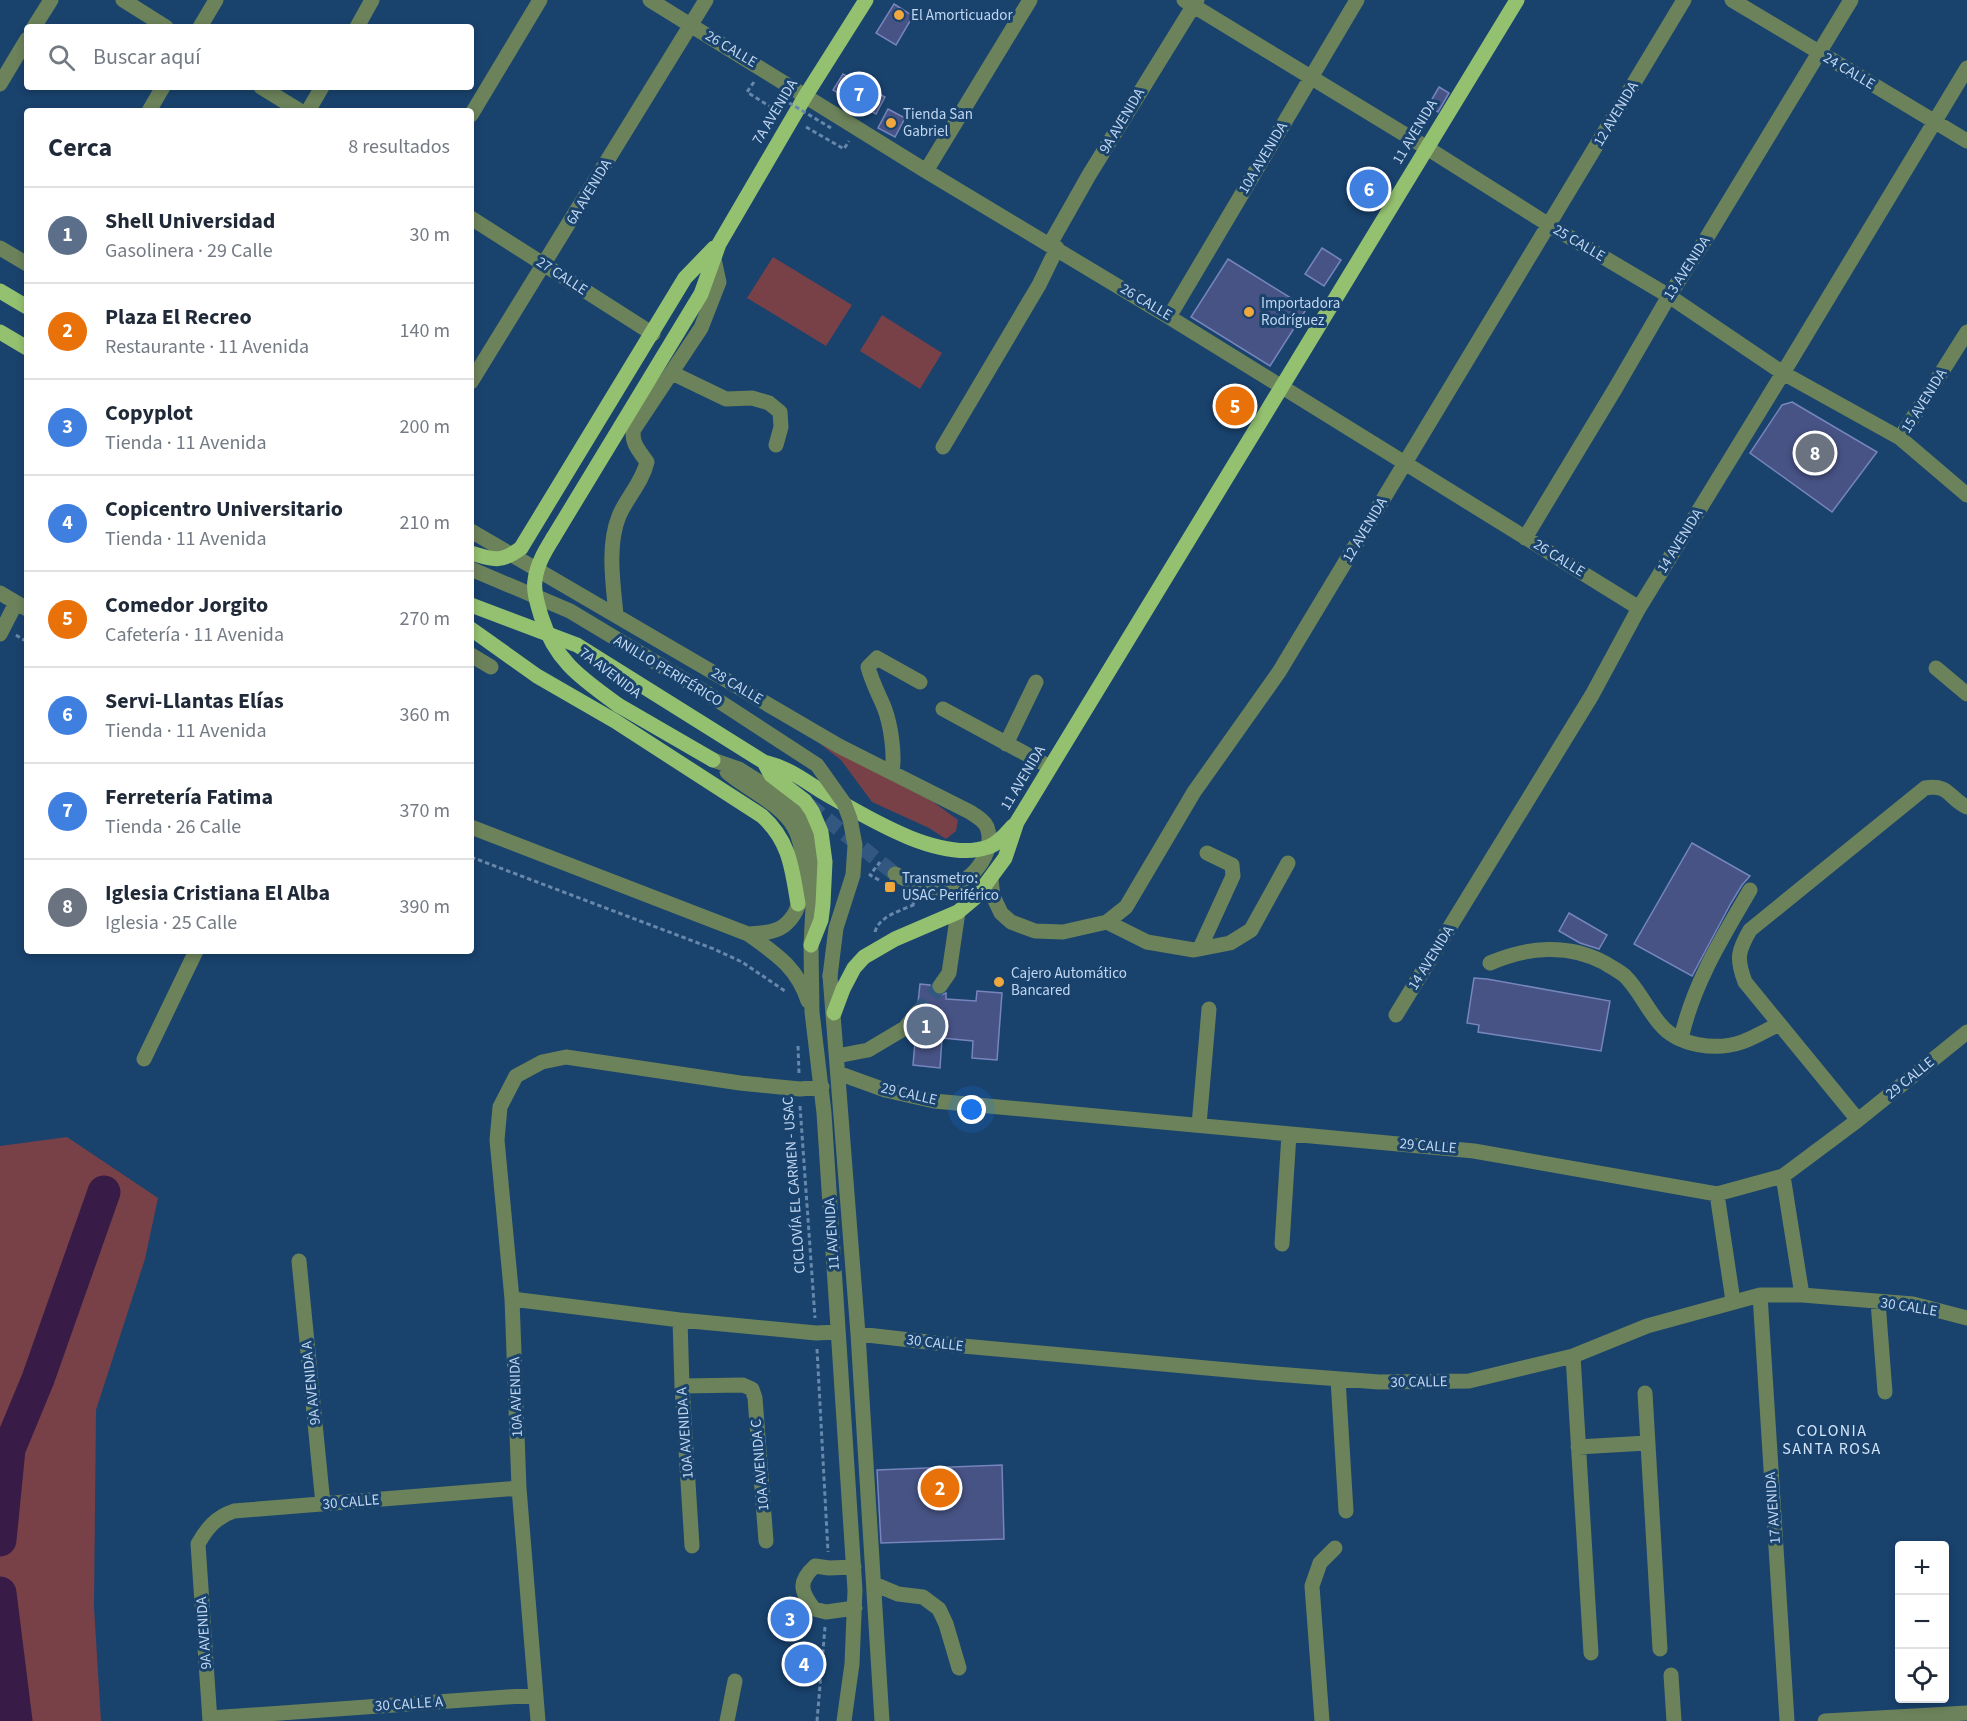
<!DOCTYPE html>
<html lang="es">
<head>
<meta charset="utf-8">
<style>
	body { margin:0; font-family:"Source Sans 3",sans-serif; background:#f2f2f3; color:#1f2937 }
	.controls { position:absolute; right:18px; bottom:18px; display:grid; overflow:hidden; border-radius:6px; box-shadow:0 3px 9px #0003 }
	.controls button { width:54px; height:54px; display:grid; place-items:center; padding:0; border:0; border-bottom:2px solid #e0e1e3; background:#fff; color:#1f2937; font:30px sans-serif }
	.you { position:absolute; left:972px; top:1110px; width:21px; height:21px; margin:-15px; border:4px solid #fff; border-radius:50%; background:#1a73e8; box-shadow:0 0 0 9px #1a73e833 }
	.badge { display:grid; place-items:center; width:39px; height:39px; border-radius:50%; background:#0f766e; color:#fff; font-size:20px; font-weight:700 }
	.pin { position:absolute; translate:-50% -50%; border:3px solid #fff; box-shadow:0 2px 6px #0006 }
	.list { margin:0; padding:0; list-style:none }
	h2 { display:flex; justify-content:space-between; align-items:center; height:78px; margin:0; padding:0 24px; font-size:26px }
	h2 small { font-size:20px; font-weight:400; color:#747a83 }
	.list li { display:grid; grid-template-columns:39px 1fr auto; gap:18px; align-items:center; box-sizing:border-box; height:96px; padding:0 24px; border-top:2px solid #e0e1e3 }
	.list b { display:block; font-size:22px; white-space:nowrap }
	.list p { margin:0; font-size:20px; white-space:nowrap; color:#747a83 }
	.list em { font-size:20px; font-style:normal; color:#747a83 }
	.icon { flex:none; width:33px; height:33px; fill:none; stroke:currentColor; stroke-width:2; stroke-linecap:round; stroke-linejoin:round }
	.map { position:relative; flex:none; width:1967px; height:1721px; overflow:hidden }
	.search { position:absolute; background:#fff; box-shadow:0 3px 9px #0003; left:24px; top:24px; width:450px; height:66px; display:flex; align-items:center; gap:15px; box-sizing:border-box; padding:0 21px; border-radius:6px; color:#747a83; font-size:22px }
	.panel { position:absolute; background:#fff; box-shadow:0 3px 9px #0003; left:24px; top:108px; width:450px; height:846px; border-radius:6px }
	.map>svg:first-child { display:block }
</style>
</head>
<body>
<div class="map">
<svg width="1967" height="1721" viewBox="0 0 1967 1721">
	<rect width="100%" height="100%" fill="#19426d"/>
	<path fill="#784148" d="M773,257L852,305L826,346L747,298Z
		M882,315L942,353L920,389L860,351Z
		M820,744L932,801L958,820L956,831L946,839L929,828L872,802L841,760Z
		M67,1137L158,1198L145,1259L96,1410L94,1607L101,1721H0V1146Z"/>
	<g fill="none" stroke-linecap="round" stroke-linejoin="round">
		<path stroke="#381c47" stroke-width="33" d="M0,1540L9,1449L38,1379L104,1192
			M0,1593L16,1721"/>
	</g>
	<path fill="#475385" stroke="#7685bd" stroke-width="1.5" d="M894,4L913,16L896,45L876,33Z
		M843,74L885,97L876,114L833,90Z
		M1439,87L1449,93L1438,112L1428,106Z
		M888,109L905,118L895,137L878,128Z
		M1366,172L1386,185L1372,205L1352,192Z
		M1322,248L1341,260L1324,286L1305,274Z
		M1228,259L1307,308L1270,366L1191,317Z
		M1229,391L1251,403L1241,421L1219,409Z
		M1792,402L1877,452L1832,512L1750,453L1782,405Z
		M1692,843L1750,876L1742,885L1731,903L1692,976L1634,944Z
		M1569,913L1607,935L1599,949L1580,943L1559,931Z
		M1474,978L1487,979L1610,1001L1601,1051L1478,1032L1479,1025L1467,1023Z
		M920,984L930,985L932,991L939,996L946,993V999L976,1001L977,991L1002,993L997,1060L972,1058L973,1041L942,1038L940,1068L913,1065L916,1030L927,1014L924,1006L918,1003Z
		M1002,1465L1004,1539L881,1543L877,1470Z"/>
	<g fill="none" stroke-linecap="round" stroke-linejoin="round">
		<path stroke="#325881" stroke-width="15" stroke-dasharray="15 8" stroke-linecap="butt" d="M809,805L895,874
			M917,1013L940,986"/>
		<path stroke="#6888ab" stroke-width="3" stroke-dasharray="4.5 3" stroke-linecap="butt" d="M754,82L747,92L777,111
			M806,127L844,149L849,141
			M16,635L27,642
			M471,857L714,949L742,962L785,991
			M879,880L870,875L880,862
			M875,932C879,916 902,910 916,904L912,902
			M798,1046L799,1073
			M800,1106L815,1318
			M817,1349L828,1552
			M817,1721L825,1627"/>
		<path stroke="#6b825a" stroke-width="15" d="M123,0L166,27
			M650,0L926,171L1169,317L1639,608
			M1184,0L1427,148L1549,225L1669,296L1783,373L1900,438L1967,495
			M1732,0L1967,141
			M34,27L51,0
			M200,27L216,0
			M357,27L372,0
			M0,84L27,39
			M261,87L300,111
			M149,111L163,87
			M308,111L322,87
			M471,115L540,0
			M926,171L1030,0
			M471,218L653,334
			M1050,244L1089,175L1197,0
			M0,248L27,264
			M1169,317L1357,0
			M672,373L726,399L752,398L769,403L780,412L781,427L776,445
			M471,382L706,0
			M1900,438L1967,332
			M943,447L1039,285L1057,248
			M471,531L839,746L970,812C976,816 984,820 987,827C997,853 969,886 944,888C926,890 911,882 895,874
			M1525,538L1615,389L1669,296L1709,234L1851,0
			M471,569L570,611L708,694
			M0,593L27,609
			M616,614C613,584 607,545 619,516C627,497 642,483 647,462C640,452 630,442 634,429L701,328L719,282L714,259
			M0,634L16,603
			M471,655L491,667
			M1936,668L1967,694
			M943,709L1050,767
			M1006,744L1036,682
			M713,760L739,769L777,793L790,804L805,826L812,850L814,888L811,945L812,1012L824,1113L855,1590L852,1664L844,1721
			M892,772C895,754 891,725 884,707C878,693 872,682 868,667L877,658L920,682
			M471,827L748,934C762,933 777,933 787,923C808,904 807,850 794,827C780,803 748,790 727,772
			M991,880L993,896L1001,913L1011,922L1035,931L1063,932L1107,922L1126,907L1194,792L1279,672L1684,0
			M1107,922L1147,942L1194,950L1230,943L1251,930L1288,863
			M748,934C776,954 797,967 808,1001
			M1200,948L1233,876L1232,865L1207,853
			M1490,963C1527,947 1568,943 1605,963C1611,967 1619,971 1625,976C1639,990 1647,1009 1660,1024C1678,1046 1716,1051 1742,1042C1754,1038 1767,1030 1779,1024
			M830,976L858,1334L882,1721
			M940,986L949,973L958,912
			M1396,1015L1592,695L1639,608L1783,373L1967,68
			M1681,1039C1693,984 1722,938 1750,890
			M837,1056L868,1050L905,1028L917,1013
			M144,1059L196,951
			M838,1073L885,1090L934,1101L1474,1151L1717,1194L1783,1176L1858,1120L1967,1032
			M1858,1120L1745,982C1736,958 1738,951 1750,930L1925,788C1950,784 1948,798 1967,807
			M1199,1125L1209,1009
			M1783,1176L1802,1295
			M1717,1194L1733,1301
			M1282,1244L1289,1134
			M299,1261L323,1504
			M1760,1295L1787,1721
			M512,1299L680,1320L816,1333L838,1332
			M1878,1302L1885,1392
			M680,1320L682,1386L692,1546
			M858,1334L963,1346L1262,1373L1379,1382L1469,1381L1573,1356L1647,1326L1760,1295H1802L1913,1304L1967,1318
			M1573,1356L1591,1653
			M1338,1379L1346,1511
			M682,1386L743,1385L752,1389L755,1398L766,1541
			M1645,1393L1660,1649
			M1578,1447L1647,1443
			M854,1567L829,1568L815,1566C797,1582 801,1592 814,1609L826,1612L855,1608
			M874,1584L898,1594L923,1597L939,1609L946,1624L959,1668
			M1671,1675L1674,1721
			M210,1718L536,1695
			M210,1721L198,1544C207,1528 216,1517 234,1511L519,1488
			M538,1721L519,1488L512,1299L497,1140L500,1107L516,1076L542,1062L566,1057L740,1083L800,1089L822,1087
			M727,1721L735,1681
			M1322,1721L1312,1586L1320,1563L1335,1548
			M1825,1721L1967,1713"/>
		<path stroke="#94c16f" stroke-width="15" d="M0,291L27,307
			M0,332L27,348
			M553,538L701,294L719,244L806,95L866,0
			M471,553C493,560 501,563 521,548L685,278L714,248
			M471,605L577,645L764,762C788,768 801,778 821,791C863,815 939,864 988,847C998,844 1006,834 1013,826
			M471,629L537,676L615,721L762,816C790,841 792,869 798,904
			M618,705L713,760
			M764,762L771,775L805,801L812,811L821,832L825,862L823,904L821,920L811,945
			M834,1013L843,989L854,968L864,957L895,939L958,912L977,896L1005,858L1017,822L1517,0"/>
		<path stroke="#6888ab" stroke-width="3" stroke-dasharray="4.5 3" stroke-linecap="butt" d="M776,95L831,128"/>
		<path stroke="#6b825a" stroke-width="15" d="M708,694L817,765L844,803L850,819L855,845L853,875L836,928L830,976"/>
		<path stroke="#94c16f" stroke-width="15" d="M553,538C545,551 537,564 535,580C533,592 538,605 541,616C555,661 581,678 618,705"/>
	</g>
	<g fill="#efa73e" stroke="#19426d" stroke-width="2">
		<circle cx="899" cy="15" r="6"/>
		<circle cx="891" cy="123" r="6"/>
		<circle cx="1249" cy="312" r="6"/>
		<rect x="884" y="881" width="12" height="12" rx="3"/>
		<circle cx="999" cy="982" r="6"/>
	</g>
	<g text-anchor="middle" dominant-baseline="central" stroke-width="6" stroke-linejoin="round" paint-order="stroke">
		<g font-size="15" fill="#c1d7f1" stroke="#19426d" text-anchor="start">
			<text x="911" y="15">El Amorticuador</text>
			<text x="903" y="114">Tienda San<tspan x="903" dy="17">Gabriel</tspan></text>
			<text x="1261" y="303">Importadora<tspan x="1261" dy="17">Rodríguez</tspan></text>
			<text x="902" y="878">Transmetro:<tspan x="902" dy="17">USAC Periférico</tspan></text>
			<text x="1011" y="973">Cajero Automático<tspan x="1011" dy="17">Bancared</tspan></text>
		</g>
		<g font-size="15" fill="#c1d7f1" stroke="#19426d">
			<text transform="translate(731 49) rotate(31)">26 CALLE</text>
			<text transform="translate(1849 71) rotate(31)">24 CALLE</text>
			<text transform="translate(775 112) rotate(-59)">7A AVENIDA</text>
			<text transform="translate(1616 114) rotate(-59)">12 AVENIDA</text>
			<text transform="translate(1122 121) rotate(-59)">9A AVENIDA</text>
			<text transform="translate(1415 132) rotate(-59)">11 AVENIDA</text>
			<text transform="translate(1263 158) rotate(-59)">10A AVENIDA</text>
			<text transform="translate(589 192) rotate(-59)">6A AVENIDA</text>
			<text transform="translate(1579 243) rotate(31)">25 CALLE</text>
			<text transform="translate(1687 268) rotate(-57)">13 AVENIDA</text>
			<text transform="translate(562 276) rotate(33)">27 CALLE</text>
			<text transform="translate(1146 302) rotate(31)">26 CALLE</text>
			<text transform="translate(1924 401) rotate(-58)">15 AVENIDA</text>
			<text transform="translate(1365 530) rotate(-59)">12 AVENIDA</text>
			<text transform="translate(1680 541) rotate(-58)">14 AVENIDA</text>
			<text transform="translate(1559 558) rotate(32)">26 CALLE</text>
			<text transform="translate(668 671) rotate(31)">ANILLO PERIFÉRICO</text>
			<text transform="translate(610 673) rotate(37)">7A AVENIDA</text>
			<text transform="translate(737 686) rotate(31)">28 CALLE</text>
			<text transform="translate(1023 778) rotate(-59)">11 AVENIDA</text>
			<text transform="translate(1431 958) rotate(-58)">14 AVENIDA</text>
			<text transform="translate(1910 1078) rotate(-39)">29 CALLE</text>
			<text transform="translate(909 1094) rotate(13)">29 CALLE</text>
			<text transform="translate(1428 1146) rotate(5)">29 CALLE</text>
			<text transform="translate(794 1185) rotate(-94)">CICLOVÍA EL CARMEN - USAC</text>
			<text transform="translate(832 1234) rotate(-94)">11 AVENIDA</text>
			<text transform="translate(1909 1307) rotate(9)">30 CALLE</text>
			<text transform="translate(935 1343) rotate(7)">30 CALLE</text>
			<text transform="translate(1419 1382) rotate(-1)">30 CALLE</text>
			<text transform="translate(311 1383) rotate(-96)">9A AVENIDA A</text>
			<text transform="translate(516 1397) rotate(-92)">10A AVENIDA</text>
			<text transform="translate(685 1433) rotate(-94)">10A AVENIDA A</text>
			<text transform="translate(760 1465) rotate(-95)">10A AVENIDA C</text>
			<text transform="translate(351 1502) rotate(-5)">30 CALLE</text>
			<text transform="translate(1773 1508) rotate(-94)">17 AVENIDA</text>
			<text transform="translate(204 1633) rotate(-94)">9A AVENIDA</text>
			<text transform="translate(409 1704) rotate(-4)">30 CALLE A</text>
		</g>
		<g font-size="16" letter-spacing="1.5" fill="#d4e6fb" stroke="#19426d">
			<text x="1832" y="1431">COLONIA<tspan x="1832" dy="18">SANTA ROSA</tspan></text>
		</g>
	</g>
</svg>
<div class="controls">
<button>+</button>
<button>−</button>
<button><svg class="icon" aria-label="locate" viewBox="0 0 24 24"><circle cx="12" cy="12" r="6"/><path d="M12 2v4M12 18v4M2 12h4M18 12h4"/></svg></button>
</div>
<div class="you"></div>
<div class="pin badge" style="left:926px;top:1026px;background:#5c6f8a">1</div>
<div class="pin badge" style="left:940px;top:1488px;background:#e8710a">2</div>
<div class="pin badge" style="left:790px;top:1619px;background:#3f7fe0">3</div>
<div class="pin badge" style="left:804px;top:1664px;background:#3f7fe0">4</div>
<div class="pin badge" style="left:1235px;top:406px;background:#e8710a">5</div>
<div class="pin badge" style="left:1369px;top:189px;background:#3f7fe0">6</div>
<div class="pin badge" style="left:859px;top:94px;background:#3f7fe0">7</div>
<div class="pin badge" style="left:1815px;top:453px;background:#6b7280">8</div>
<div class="search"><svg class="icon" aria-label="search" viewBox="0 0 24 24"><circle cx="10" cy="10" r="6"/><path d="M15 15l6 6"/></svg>Buscar aquí</div>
<section class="panel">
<h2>Cerca<small>8 resultados</small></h2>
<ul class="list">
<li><span class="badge" style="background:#5c6f8a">1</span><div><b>Shell Universidad</b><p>Gasolinera · 29 Calle</p></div><em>30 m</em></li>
<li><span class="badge" style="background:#e8710a">2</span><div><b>Plaza El Recreo</b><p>Restaurante · 11 Avenida</p></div><em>140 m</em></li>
<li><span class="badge" style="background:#3f7fe0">3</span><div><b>Copyplot</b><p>Tienda · 11 Avenida</p></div><em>200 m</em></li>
<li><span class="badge" style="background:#3f7fe0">4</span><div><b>Copicentro Universitario</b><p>Tienda · 11 Avenida</p></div><em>210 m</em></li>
<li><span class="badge" style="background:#e8710a">5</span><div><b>Comedor Jorgito</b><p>Cafetería · 11 Avenida</p></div><em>270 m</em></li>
<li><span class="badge" style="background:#3f7fe0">6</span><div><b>Servi-Llantas Elías</b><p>Tienda · 11 Avenida</p></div><em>360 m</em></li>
<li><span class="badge" style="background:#3f7fe0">7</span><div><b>Ferretería Fatima</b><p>Tienda · 26 Calle</p></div><em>370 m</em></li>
<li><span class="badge" style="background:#6b7280">8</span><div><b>Iglesia Cristiana El Alba</b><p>Iglesia · 25 Calle</p></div><em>390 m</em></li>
</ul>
</section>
</div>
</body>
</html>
